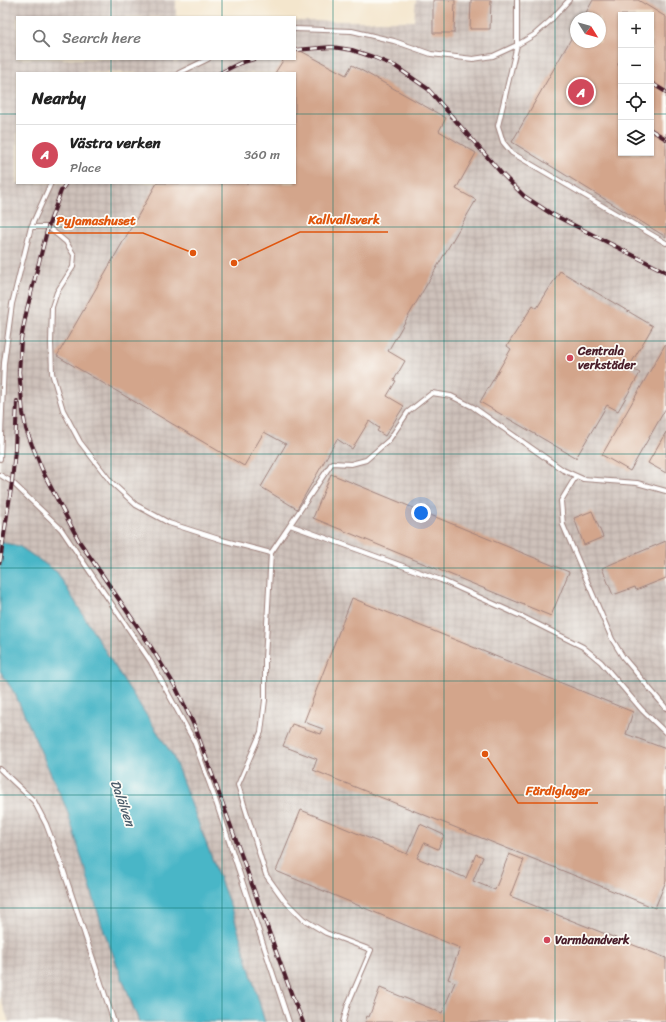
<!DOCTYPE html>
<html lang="en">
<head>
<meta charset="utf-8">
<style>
	body { margin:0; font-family:Sriracha,sans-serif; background:#f6f6f6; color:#222 }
	.controls { position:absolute; right:12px; top:12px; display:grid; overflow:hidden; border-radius:0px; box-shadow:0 1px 3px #0004 }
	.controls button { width:36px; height:36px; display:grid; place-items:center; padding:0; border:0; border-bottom:1px solid #e0e0e0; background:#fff; color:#222; font:20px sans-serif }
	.compass { position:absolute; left:570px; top:12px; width:36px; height:36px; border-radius:50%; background:#fff; box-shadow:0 1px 3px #0004; rotate:127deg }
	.you { position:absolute; left:421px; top:513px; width:14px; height:14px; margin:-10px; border:3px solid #fff; border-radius:50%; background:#1a73e8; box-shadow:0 0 0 6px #1a73e833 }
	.badge { display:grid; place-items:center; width:26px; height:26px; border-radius:50%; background:#d1495b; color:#fff; font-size:13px; font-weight:700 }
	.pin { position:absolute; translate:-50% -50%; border:2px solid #fff; box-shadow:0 1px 4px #0006 }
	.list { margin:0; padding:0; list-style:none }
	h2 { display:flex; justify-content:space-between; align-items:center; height:52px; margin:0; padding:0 16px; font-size:17px }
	h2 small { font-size:13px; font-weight:400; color:#767676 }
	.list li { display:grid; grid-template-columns:26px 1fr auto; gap:12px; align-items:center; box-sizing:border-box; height:60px; padding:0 16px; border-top:1px solid #e0e0e0 }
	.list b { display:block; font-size:15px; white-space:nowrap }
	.list p { margin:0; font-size:13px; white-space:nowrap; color:#767676 }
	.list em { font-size:13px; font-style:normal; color:#767676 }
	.icon { flex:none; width:22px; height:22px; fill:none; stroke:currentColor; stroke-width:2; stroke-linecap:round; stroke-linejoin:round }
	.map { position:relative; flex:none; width:666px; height:1022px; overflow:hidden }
	.search { position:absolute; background:#fff; box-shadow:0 1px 3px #0004; left:16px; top:16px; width:280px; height:44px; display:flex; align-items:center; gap:10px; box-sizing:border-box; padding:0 14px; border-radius:0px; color:#767676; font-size:15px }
	.panel { position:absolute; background:#fff; box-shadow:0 1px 3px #0004; left:16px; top:72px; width:280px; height:112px; border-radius:0px }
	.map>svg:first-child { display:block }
</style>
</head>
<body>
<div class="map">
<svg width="666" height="1022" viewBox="0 0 666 1022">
	<defs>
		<pattern id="industrial-grid" width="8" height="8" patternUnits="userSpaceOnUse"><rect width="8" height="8" fill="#cec1ba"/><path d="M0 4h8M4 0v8" fill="none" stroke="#b2a5a0"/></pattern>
	</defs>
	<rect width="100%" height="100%" fill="#fdfcf7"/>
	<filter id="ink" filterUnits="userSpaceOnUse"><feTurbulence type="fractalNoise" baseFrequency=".025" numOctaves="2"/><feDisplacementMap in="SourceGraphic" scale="8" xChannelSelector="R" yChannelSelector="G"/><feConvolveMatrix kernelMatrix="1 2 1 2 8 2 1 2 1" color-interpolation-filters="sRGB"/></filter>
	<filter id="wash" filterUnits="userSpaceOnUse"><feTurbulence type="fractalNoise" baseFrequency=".012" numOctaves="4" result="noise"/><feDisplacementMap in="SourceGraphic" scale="16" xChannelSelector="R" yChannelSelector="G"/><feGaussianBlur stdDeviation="0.9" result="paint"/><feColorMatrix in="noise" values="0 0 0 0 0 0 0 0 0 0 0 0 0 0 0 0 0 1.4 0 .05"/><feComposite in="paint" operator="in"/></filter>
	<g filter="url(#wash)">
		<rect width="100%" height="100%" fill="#f4e6cd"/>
		<path fill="url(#industrial-grid)" fill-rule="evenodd" d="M4,0H176V17H17V59H174V63L183,59H295V21H414L416,0H666V1022H9L0,997V3ZM621,15H651V153H621ZM576,18H600V42H576ZM17,73H295V183H17Z"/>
		<path fill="#4ab6c7" stroke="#4a6a79" d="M0,542L19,546L57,572L112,662L173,756L234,916L265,1022H139L102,926L67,810L15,694L0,671Z"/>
		<g id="blocks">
			<path fill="#d3a58b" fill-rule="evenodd" d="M433,0H455L454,33H433Z
				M471,0H491L490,29H470Z
				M593,0H638L666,17V237L512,142L576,30V42H600V18H583ZM621,15H651V153H621Z
				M295,48L346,75L352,65L446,118L439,131L476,153L456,189L476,200L388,351L405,361L394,380L396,381L387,396L404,406L385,436L377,431L379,428L369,421L352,449L337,439L297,509L261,487L286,444L264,432L244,466L57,356L157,183H295V73H275L284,59H295Z
				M560,271L653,326L629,367L640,373L618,411L607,405L576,458L480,402L511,349L507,346L533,305L537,308Z
				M666,343V408L630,471L602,455Z
				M666,432V473L648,463Z
				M331,474L569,572L551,616L313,518Z
				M592,511L603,537L584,545L574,518Z
				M666,541V578L636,590L635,587L613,595L602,568Z
				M352,598L633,712L626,734L666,749L665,768H666V881L655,908L313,770L317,759L283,746L292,724L321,734L323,729L304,722Z
				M301,810L407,854L420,824L444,835L438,849L424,843L417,858L466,878L476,854L483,857L473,881L495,890L509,854L524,860L510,896L666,958V1022H365L367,1016L369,1017L380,988L442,1013L455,982L448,979L460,948L276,871Z"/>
		</g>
	</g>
	<g filter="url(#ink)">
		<use href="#blocks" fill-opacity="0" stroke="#9f827c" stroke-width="1"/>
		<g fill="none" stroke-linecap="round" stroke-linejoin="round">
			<g stroke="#9f827c" stroke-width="6">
				<path id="lane" d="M517,0V45L498,126L503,142L512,153L666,243
					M295,29L352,31L394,41L431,54L473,59L493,56L517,45L534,35L550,21L569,0
					M179,73L208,59
					M31,227H48L66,242L74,255L73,267L57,292L52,307L51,343L52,373L63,410L80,442L111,482L136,505L169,523L222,540L271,553L332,463L351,464L366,460L389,440L408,412L432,393L451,396L473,407L563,470L583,479L637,483L666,491
					M0,459L4,363L12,304L31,227L51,183
					M0,475L12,482L61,529L151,662L194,741L214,796L289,1022
					M576,476L561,501L563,525L612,639L623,657L666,708
					M290,525L441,580L523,617L583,647L601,662L642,710L666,733
					M271,553L265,659V700L261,732L238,785L266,875L284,900L303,919L326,933L371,950L348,1004L343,1022
					M0,769L34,801L46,824L62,866L114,1022"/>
			</g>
			<use href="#lane" stroke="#fff" stroke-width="4"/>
			<g stroke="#4a1f2b" stroke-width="4">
				<path id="rail" d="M295,50L332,47L352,50L373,57L395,66L428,89L502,174L524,196L550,213L666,272
					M620,64L621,65
					M220,73L240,63L254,59
					M651,83L666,92
					M651,130L666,139
					M19,370L23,413L26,429L32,445L44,474L79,541L146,639L175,686L195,727L294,1001L303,1022
					M19,375L21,339L27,309L48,227L61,191L66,183
					M0,562L12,482L15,450L17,401"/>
			</g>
			<use href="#rail" stroke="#fdfcf7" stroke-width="2.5" stroke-dasharray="8" stroke-linecap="butt"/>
		</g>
	</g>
	<path fill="none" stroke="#0f766e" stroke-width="1" stroke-opacity="0.55" d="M111,0V17M222,0V17M333,0V1022M444,0V1022M555,0V1022M111,59V73M222,59V73M0,114H17M295,114H621M651,114H666M111,183V1022M222,183V1022M0,227H666M0,341H666M0,454H666M0,568H666M0,681H666M0,795H666M0,908H666"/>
	<g fill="#d1495b" stroke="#fdfcf7" stroke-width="1.5">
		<circle cx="570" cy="358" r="4"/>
		<circle cx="547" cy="940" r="4"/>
	</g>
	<g text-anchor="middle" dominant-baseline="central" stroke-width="3.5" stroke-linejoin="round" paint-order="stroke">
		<g font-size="12" font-weight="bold" fill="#4a1f2b" stroke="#fdfcf7" text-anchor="start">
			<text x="578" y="351">Centrala<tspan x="578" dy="14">verkstäder</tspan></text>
			<text x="555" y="940">Varmbandverk</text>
		</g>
		<g font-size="13" font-style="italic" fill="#4a5b69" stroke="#fdfcf7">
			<text transform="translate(123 803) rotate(70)">Dalälven</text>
		</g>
	</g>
	<path fill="none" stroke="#e0560e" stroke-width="1.5" d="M234 263L300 232H388M193 253L143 233H48M485 754L518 803H598"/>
	<g fill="#e0560e" stroke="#fdfcf7" stroke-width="1.5">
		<circle cx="234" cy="263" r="4"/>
		<circle cx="193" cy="253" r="4"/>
		<circle cx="485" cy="754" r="4"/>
	</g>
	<g font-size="13" text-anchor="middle" font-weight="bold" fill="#e0560e" stroke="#fdfcf7" stroke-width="3.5" stroke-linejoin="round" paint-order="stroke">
		<text x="344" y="224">Kallvallsverk</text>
		<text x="96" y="225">Pyjamashuset</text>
		<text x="558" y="795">Färdiglager</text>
	</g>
</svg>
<div class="controls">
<button>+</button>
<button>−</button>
<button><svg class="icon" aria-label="locate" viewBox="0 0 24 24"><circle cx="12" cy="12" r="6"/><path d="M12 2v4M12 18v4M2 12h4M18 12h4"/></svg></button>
<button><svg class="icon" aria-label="layers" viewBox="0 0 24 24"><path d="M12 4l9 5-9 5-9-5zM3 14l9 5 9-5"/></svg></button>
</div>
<svg class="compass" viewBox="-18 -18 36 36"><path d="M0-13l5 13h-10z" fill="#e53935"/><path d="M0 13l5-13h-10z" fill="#767676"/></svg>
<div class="you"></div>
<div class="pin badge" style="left:581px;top:92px">A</div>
<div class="search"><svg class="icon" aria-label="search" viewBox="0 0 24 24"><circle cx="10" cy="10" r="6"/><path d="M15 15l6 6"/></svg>Search here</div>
<section class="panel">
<h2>Nearby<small></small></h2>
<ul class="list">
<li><span class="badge">A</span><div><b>Västra verken</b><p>Place</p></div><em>360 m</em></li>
</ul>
</section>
</div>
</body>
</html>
